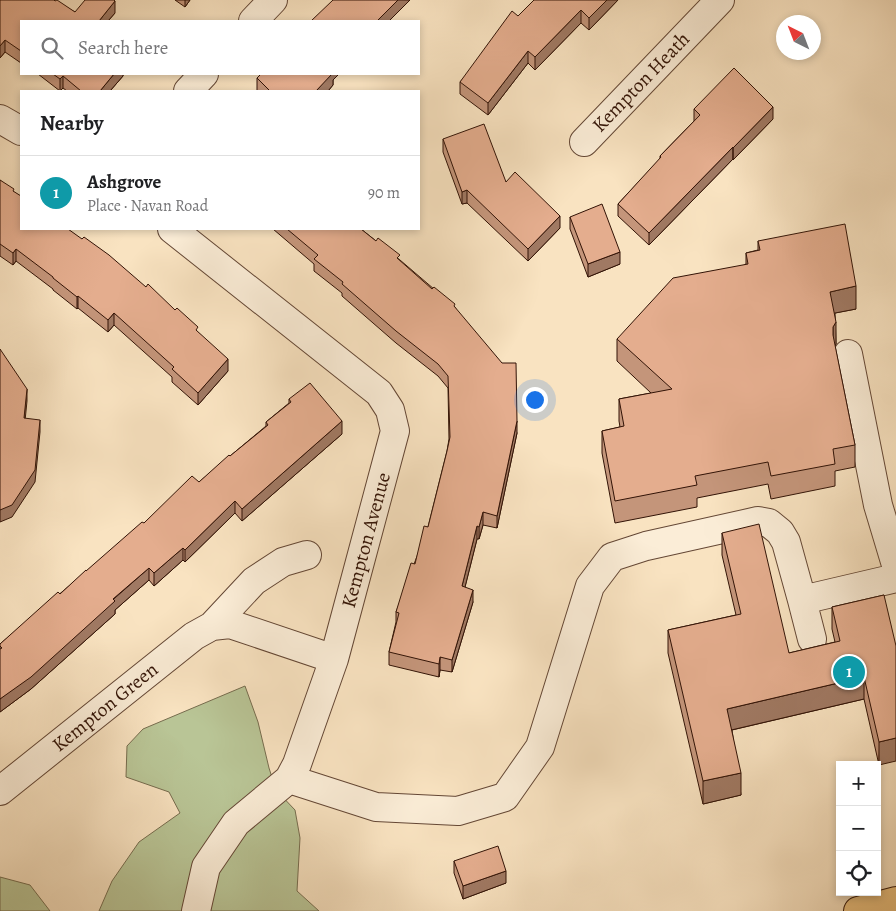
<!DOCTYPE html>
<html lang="en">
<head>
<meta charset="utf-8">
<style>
	body { margin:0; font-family:Alegreya,serif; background:#f2f2f2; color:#202124 }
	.controls { position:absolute; right:15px; bottom:15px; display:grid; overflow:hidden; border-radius:0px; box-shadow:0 2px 8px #0003 }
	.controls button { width:45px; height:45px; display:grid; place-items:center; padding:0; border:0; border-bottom:1px solid #e0e0e0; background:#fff; color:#202124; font:25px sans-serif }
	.compass { position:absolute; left:776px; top:15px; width:45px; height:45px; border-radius:50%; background:#fff; box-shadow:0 2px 8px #0003; rotate:318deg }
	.you { position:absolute; left:534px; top:399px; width:18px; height:18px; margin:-12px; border:4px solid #fff; border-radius:50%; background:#1a73e8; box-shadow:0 0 0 8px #1a73e833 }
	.badge { display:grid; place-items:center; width:32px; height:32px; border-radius:50%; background:#8f2418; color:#fff; font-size:16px; font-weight:700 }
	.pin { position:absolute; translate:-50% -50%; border:2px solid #fff; box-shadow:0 1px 5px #0006 }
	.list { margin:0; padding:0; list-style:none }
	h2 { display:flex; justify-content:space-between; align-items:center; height:65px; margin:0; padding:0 20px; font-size:21px }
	h2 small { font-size:16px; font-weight:400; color:#757577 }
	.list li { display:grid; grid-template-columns:32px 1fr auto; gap:15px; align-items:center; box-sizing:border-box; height:75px; padding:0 20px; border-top:1px solid #e0e0e0 }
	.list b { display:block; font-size:19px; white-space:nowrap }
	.list p { margin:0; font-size:16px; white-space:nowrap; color:#757577 }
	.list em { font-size:16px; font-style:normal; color:#757577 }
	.icon { flex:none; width:28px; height:28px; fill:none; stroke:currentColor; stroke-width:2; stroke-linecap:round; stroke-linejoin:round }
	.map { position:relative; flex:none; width:896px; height:911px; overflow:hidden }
	.search { position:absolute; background:#fff; box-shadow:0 2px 8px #0003; left:20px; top:20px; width:400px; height:55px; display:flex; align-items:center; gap:12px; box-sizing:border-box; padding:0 18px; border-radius:0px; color:#757577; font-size:19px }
	.panel { position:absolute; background:#fff; box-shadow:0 2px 8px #0003; left:20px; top:90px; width:400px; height:140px; border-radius:0px }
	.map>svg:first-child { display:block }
</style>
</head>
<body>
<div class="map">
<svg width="896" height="911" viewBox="0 0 896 911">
	<rect width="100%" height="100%" fill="#f9e3c1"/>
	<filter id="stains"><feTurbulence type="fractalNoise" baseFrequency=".004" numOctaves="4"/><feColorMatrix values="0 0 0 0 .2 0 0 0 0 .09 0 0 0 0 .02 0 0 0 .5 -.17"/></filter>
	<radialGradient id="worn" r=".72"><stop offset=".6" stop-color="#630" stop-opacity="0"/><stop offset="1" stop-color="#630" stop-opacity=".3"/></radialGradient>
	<path fill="#b9c596" stroke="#766c4e" d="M245,686L258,722L269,768L276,790L295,810L300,838L297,891L319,911H99L112,881L139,842L180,813L169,792L126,777L127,746L143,729Z
		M0,877L30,885L50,911H0Z"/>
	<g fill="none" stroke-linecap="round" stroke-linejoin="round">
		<g stroke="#644735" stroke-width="30">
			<path id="minor" d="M253,21L273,0
				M188,91L204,74
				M0,119L21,131
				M584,142L720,0
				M172,229L379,393L390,410L395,431L334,659L297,764L289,779L236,823L206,867L196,911
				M848,354L878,505L896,565
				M802,600L896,578
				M212,626L254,581L283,562L307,555
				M289,779L376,807L458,811L505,797L540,747L590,586L612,557L646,546L758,521L769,523L780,532L786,542L802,600L812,639
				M0,791L194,636L212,626L230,624L334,659"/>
		</g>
		<g stroke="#321306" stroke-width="30">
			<path id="major" d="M858,911L896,901"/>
		</g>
		<use href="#minor" stroke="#fbedd7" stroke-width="28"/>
		<use href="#major" stroke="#ecc280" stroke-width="28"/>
	</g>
	<path fill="#c4957a" stroke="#321306" d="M0,0L55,1L75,12L115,13L108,21H21V63L5,52L0,58Z
		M175,0H190L185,7Z
		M618,0L589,30L581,23L535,70L528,63L488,115L460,94V82L518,16Z
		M38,74H123V76L110,91H67L63,88L60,91Z
		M257,78L333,80V85L328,91H257Z
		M694,109L773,119L733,160V159L649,245L618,216V204L660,159V156L694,121Z
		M443,139L506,182L560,228L528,261L467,203L462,204L443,152Z
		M0,180L14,192L198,332L228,371L198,405L172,382V377L114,325L108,332L78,308L77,309L53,290V289L16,261L13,265L0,256Z
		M570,217L620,264L588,277L570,229Z
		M273,229H361L400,260L455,307L517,433L497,528L483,525L479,539H477L465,587L473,602L452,672L440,670L439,677L389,665V652L396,622V612L428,527L447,451L449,439L448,388L438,376L396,343L342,296V293L314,271V264Z
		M758,241L856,309L835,313L836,344L835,346L855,445V467L835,471V486L771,499L768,484L697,498V507L615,523L602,453V431L620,427L619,421V399L651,393L617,361V339L746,264V253L758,250Z
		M289,399L342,434L242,521L235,513L185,562L183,560L154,586L149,580L115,610V614L31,689L0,712V644L144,523L199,482L266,426V422L289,403Z
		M722,533L789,653L835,642L832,629V607L884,595L879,765L864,699L732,730L741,795L703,804L668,653V630L736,615L722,555Z
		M454,861L506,883L463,899L454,873Z"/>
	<path fill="#a07963" stroke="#321306" d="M185,0H190L185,7Z
		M398,0H410L389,21H377Z
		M607,0H618L589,30V18Z
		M115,1V13L108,21H99Z
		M581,10V23L535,70V57Z
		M5,40V52L0,58V46Z
		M528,51V63L488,115V103Z
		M114,74H123V76L110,91H100Z
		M330,74H339L333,80V85L328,91H316Z
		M63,76V88L60,91V79Z
		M773,107V119L733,160V148Z
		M733,147V159L649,245V233Z
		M467,190V203L462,204V192Z
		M560,216V228L528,261V249Z
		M16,249V261L13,265V253Z
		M620,252V264L588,277V264Z
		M856,286V309L830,314V292Z
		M78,296V308L77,309V297Z
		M114,313V325L108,332V320Z
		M836,322V344L833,349V357V327Z
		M228,359V371L198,405V393Z
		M27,389V401L24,431V418Z
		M40,420V432L35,482L12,517L0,522V510Z
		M342,421V434L242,521V509Z
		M517,421V433L497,528V516Z
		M235,501V513L185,562V550Z
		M483,512V525L479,539V527Z
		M477,526V539L462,599V586Z
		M183,548V560L154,586V573Z
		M149,568V580L115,610V614L31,689L0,712V699Z
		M473,590V602L452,672V660Z
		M440,657V670L439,677V664Z
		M864,677V699L727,731V709Z
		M896,738V761L879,765V742Z
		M741,773V795L703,804V781Z
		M506,871V883L463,899V886Z"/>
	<path fill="#e4ad8e" stroke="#321306" d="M0,0H54L55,1L57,0L75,12L85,0H114L115,1L99,21H21V51L5,40L0,46Z
		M333,0H398L377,21H311Z
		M534,0H607L589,18L581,10L535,57L528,51L488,103L460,82L512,11L518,16Z
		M734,68L773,107L733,148V147L649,233L618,204L661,157L660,156L700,115L694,109Z
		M53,74H114L100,91H81L63,76L60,79Z
		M261,74H332L316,91H270L257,78Z
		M484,124L506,182L515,172L560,216L528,249L467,190L462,192L443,139Z
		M0,180L14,189L13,191L21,196V229H68L82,239L84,237L109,255L146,287L148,284L175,310L177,308L198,327L196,330L228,359L198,393L172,369L174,367L114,313L108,320L78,296L77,297L53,278V277L16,249L13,253L0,244Z
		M602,204L620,252L588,264L570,217Z
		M845,224L856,286L830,292L836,322L833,327V335L855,445L833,449L835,464L771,476L768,462L695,476L697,485L615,501L602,431L624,426L619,399L672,389L617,339L673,278L748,264L746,253L760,250L758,241Z
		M287,229H361L376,241L378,238L400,255L397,258L432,289L434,287L455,304L454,306L502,363H516L517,421L497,516L483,512L479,527L477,526L462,586L473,590L452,660L440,657L439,664L389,652L399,613L396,612L411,563L415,564L424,526L428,527L447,451L450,437L448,376L438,364L396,331L342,284L343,282L314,259L318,255Z
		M0,349L27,389L24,418L40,420L35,470L12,505L0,510Z
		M310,383L342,421L242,509L235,501L185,550L183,548L154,573L149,568L113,599L115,601L31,677L0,699V649L2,648L0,646V644L58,592L60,594L86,570V571L142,522L144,523L192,476L199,482L229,455L230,456L268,425L266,422L291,402L289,399Z
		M759,524L789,653L840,641L832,607L884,595L896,646V738L879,742L864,677L727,709L741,773L703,781L668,630L741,614L722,533Z
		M498,846L506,871L463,886L454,861Z"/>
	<g text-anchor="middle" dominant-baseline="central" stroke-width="4" stroke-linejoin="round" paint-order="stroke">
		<g font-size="20" fill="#321306" stroke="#fbedd7">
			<text transform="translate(641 82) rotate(-46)">Kempton Heath</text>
			<text transform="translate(366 540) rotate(-75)">Kempton Avenue</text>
			<text transform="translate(105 707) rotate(-39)">Kempton Green</text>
		</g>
	</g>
	<rect width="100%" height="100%" filter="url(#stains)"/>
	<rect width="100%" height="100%" fill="url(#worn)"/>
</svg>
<div class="controls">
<button>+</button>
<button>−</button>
<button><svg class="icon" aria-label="locate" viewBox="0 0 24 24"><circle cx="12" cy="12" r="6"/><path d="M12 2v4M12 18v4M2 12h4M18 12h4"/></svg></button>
</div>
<svg class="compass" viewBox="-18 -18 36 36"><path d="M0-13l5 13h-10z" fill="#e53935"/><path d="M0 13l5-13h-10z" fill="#757577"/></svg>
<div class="you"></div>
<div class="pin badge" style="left:849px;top:672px;background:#0f9aa8">1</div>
<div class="search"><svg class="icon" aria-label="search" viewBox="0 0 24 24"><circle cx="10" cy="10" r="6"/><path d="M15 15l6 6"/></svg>Search here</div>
<section class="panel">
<h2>Nearby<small></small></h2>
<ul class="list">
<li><span class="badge" style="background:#0f9aa8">1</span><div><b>Ashgrove</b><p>Place · Navan Road</p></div><em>90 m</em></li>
</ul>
</section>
</div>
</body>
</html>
